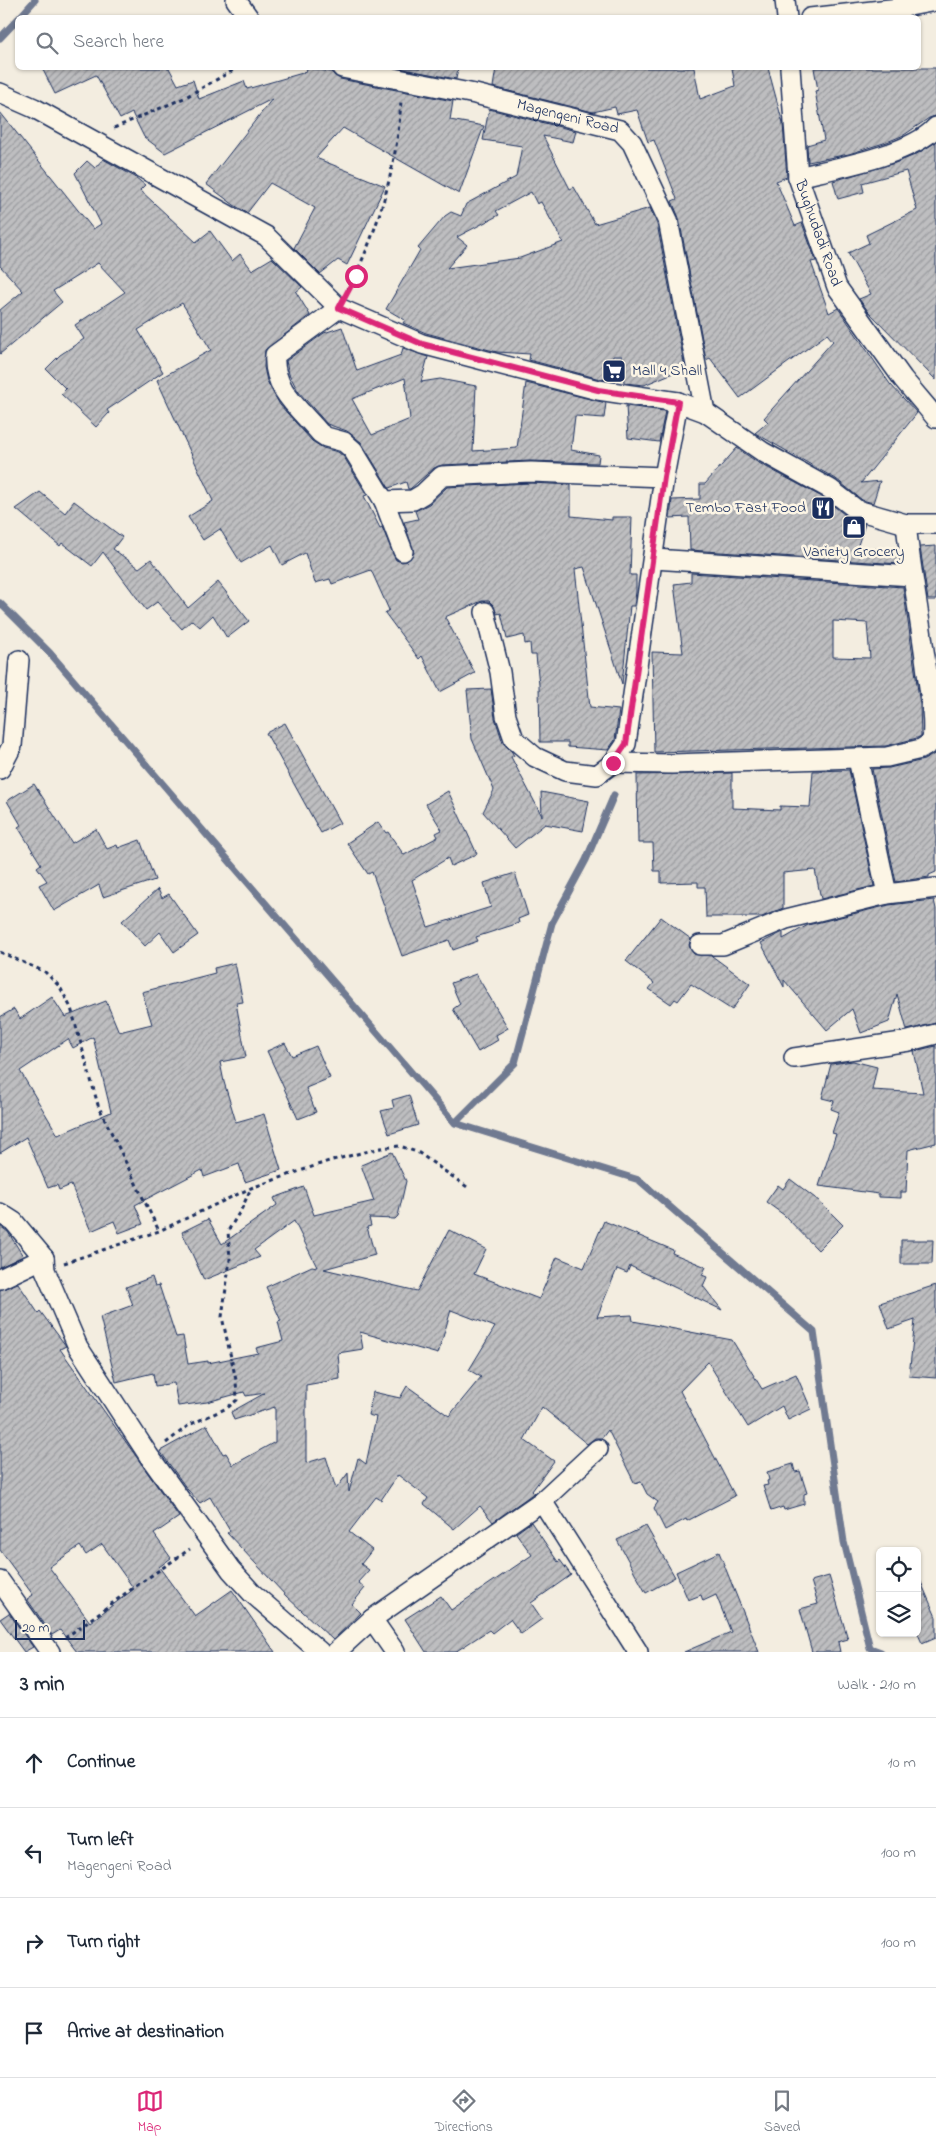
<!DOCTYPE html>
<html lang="en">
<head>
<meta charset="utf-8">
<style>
	body { margin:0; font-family:"Indie Flower",sans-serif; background:#f2f2f3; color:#1f2937 }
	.controls { position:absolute; right:15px; bottom:15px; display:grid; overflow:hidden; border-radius:8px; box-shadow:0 1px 4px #0004 }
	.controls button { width:45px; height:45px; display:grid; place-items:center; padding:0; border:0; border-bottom:1px solid #e0e1e3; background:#fff; color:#1f2937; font:25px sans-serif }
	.scale { position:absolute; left:15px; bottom:12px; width:70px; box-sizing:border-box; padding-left:5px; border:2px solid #1b2f5e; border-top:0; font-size:14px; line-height:18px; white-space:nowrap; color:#1b2f5e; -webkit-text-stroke:4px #fcf5e5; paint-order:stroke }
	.stop { position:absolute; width:15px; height:15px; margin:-11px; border:4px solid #db2777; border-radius:50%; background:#fff }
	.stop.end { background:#db2777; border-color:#fff; box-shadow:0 1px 5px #0008 }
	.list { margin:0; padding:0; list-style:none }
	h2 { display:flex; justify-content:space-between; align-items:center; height:65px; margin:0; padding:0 20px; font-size:21px }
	h2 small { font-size:16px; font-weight:400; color:#747a83 }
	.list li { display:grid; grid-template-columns:32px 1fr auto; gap:15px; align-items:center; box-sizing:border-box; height:90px; padding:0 20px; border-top:1px solid #e0e1e3 }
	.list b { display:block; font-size:19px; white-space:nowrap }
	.list p { margin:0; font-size:16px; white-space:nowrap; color:#747a83 }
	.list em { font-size:16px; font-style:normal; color:#747a83 }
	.icon { flex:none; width:28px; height:28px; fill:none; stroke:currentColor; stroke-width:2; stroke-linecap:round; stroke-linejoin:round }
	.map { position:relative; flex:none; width:936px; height:1652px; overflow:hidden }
	.search { position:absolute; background:#fff; box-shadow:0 1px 4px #0004; left:15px; right:15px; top:15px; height:55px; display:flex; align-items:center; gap:12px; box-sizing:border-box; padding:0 18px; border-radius:8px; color:#747a83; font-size:19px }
	.sheet { height:425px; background:#fff }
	nav { display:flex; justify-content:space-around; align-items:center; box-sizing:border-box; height:70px; border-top:1px solid #e0e1e3; background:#fff; font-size:14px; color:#747a83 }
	nav a { display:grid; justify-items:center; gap:2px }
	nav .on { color:#db2777 }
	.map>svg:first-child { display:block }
</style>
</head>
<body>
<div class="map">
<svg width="936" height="1652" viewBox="0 0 936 1652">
	<defs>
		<pattern id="building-hatch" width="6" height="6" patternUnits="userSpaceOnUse" patternTransform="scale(1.25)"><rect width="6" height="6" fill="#bebec0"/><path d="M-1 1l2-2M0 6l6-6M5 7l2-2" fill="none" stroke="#9a9b9f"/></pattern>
	</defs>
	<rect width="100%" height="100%" fill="#f3ede0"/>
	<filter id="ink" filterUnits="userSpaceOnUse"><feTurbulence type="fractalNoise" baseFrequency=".02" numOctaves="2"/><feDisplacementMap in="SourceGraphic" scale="10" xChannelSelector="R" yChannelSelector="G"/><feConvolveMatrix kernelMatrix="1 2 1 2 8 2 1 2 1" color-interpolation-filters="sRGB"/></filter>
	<g filter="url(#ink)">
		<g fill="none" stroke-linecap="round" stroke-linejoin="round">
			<path stroke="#707a91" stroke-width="7" d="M19,18L35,0
				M0,38L18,19
				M0,603L50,653L455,1123L639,1180L814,1332L844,1542L870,1648L881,1652
				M455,1123L515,1063L552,923L586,860L614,795"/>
		</g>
		<path fill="url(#building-hatch)" stroke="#1b2f5e" fill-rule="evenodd" d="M42,68H169L178,85L193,80L199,99L244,81L247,89L306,72L307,68L331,72L340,79L453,101L450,120L484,126L459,194L343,128L316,158L385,186L347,265L338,260L320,274L294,248L315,208L270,183L247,213L234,205L206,184L272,99L165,153L144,137L132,113L120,119L96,75L55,94Z
			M398,68H458L456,79Z
			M496,68H694L700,99L735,86L732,68H768L783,124L787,177L776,181L795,226L802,223L816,261L811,262L829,313L838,308L890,384L917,413L861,483L880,481L873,503L862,500L836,479L755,433L768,422L764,418L833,341L827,334L740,398L710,358L706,360L679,218L672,201L677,199L654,140L648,142L637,110L617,114L615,107L593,112L493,87Z
			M814,68H936V116L929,118L904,135L887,142L849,154L808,162L807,145L824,140L815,91L818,90Z
			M489,109L576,131L573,142L543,136L570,189L574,187L595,224L650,208L657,224L685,368L644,385L624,383L622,356H613L609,380L600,379L529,360L530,354L497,352L426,333L403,323L405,320L386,309L420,250L418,248L445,216L451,212L461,216L466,204L516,177L522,146L483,140ZM531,192L537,204L541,202L563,242L520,258L447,268L467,245L457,237L499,215L496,211Z
			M0,112L93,229L101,224L75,173L87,161L95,168L103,159L135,177L145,185L140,190L196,242L210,231L232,261L240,254L252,270L272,258L302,287L296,292L310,315L265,350L264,367L267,381L280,405L312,441L323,448L338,452L344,457L367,495L364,496L380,528L382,527L396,560L402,562L407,561L414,553L404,522L418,519L415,511L429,504L447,487L531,483L571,485V516L612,520V517H632L630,575H636V592L634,606H630L622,684L584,567L575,569L590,707L619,710L615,740L608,750L568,747V742H540L539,685L536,655H531L530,643L525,644L524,635L507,639L501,613L497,614L493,605L489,601H482L445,617L475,673L440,692L422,656L419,659L385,613L389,610L371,570L332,584L330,579L315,583L305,553L282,565L272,545L241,563L220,529L203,540L188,517L213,501L157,380L211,350L182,303L138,330L163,372L107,410L109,413L96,427L61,394L66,389L46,369L60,355L84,339L75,325L125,292L98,263L53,291L62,302L0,354V310L23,291L0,266Z
			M936,142V380L868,311L859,299L871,294L848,253L869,243L866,235L917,210L906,171L862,183L864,192L838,199L833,181L895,163L915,155Z
			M342,327L357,371L401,355L403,348L428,357L421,382L440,379L476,386L473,451L517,448L526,383L606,403L604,418L575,416L571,450L599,455L598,463L530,461L442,465L434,468L410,489H408L406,482L389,488L361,442L347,431L327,424L298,391L289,374L286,361L324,333ZM405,378L410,419L372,435L352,399Z
			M626,406L665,411L659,442L628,438Z
			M737,448L757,462L824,498L850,519L865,524L857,548L898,549L900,564L690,550L689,517L670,518L672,500L700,499V484H705Z
			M40,492L65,513L74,501L122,537L113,549L139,568L151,559L188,608L218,582L249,621L227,638L213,615L200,627L192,620L182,629L157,602L146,610L103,552L92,566L62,543L60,546L16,509Z
			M936,546V600H928L920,547Z
			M691,573L903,587L920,705L921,736L917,738L886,746L654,752L652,652L683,653L674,584L691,582ZM833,621L867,623L870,658L833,657Z
			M491,689L495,718L503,743L512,752L514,756L511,757L542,816L541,792L589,801L583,831L545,824L515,848L483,812L494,790L472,739L467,690Z
			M285,723L340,823L321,833L266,733Z
			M936,753V872L929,875V877L896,882L872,769L889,768L924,760Z
			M849,770L874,886L821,899L815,870L783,873V908L762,917H706L705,887H698V882L661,883V871H654L653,843H638L637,775L732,773V808L780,810V806L810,807L813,771Z
			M34,784L72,843L96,829L107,849L117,845L118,848L140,840L155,880L103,897L99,885L54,911L39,885L47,881L37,867L41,864L18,827L21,825L7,801Z
			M448,791L477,854L451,866L448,858L412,880L428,927L491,907L484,883L515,873L528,915L518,919L519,923L476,937L478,941L453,950L449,940L402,956L372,872L368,874L347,843L378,822L386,833L388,832L404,855L438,837L436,833L442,830L426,804Z
			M158,889L162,898L169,894L198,935L174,952L160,932L145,946L122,921Z
			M934,900L936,909V1023L907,1030L897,994L889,1022L861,1033L852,1009L827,1030L784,980V987L761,943L783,932V939L808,925L889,905Z
			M661,917L691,939L689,945L694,954L712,956L750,984L732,1010L691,984L678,1001L675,999L671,1004L649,989L654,983L626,961Z
			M235,963L243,1002L236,1003L246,1057L220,1062L224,1082L236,1122L264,1114L281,1170L245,1182L239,1164L204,1177L202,1170L135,1205L143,1224L119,1233L114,1221L91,1231L71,1185L59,1190L57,1185L48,1188L26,1137L0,1153V1017L14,1009L20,1019L52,997L65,1017L106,1001L119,1032L152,1024L142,992L215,973L214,968ZM93,1037L111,1112L58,1135L20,1071L68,1039L73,1048Z
			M476,974L508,1028L496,1035L498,1040L478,1052L453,1009L460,1004L451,983Z
			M285,1043L292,1056L316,1046L330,1078L306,1088L316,1112L298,1119L267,1051Z
			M936,1046V1143L908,1150L906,1192H901V1198L879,1197V1194L819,1186L836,1134L832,1133L839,1112L831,1109L834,1101L822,1098L831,1064L853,1061L877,1067L872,1090L923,1093L914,1051Z
			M409,1095L418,1125L389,1134L381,1111L394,1108L392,1100Z
			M392,1152L406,1181L398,1216L395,1219L369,1218L371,1226L367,1227L375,1255L324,1269L417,1291L449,1230L486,1249L474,1274L539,1299L557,1257L584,1268L604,1221L673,1250L672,1253L706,1267L702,1275L707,1277L703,1286L722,1310L630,1266L627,1273L617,1269L597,1317L632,1315L633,1321L732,1340L762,1389L796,1374L811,1409L788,1420L782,1406L748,1427L708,1362L680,1391L735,1496L687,1521L686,1519L665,1530L654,1508L658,1502L647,1494L641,1482L635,1484L608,1430L602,1438H595L587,1444L542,1407L524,1440L554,1461L532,1491L534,1493L493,1522L480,1506L454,1529L424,1504L428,1498L398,1475L381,1500L376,1497L349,1532L372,1550L361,1564L369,1570L358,1582L365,1588L352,1604L361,1613L333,1640L286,1596L227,1533L230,1531L210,1497L200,1503L187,1489L160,1451L207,1425L223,1454L226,1453L233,1465L275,1442V1407L234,1420L231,1412L265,1393L246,1396L244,1392L207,1402L178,1406L174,1383L155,1386L153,1373L116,1382L100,1317L133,1305L126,1287L152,1277L155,1286L159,1285L176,1337L183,1336L188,1364L208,1361V1363L258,1353L256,1348L283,1341L278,1322L281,1321L266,1287L312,1266L317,1267L294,1221L254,1250L260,1257L204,1280L182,1232L208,1219L222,1244L277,1205L274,1198L304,1187L314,1215L374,1201L361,1165ZM451,1310L495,1327L469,1370L481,1377L449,1416L407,1386L400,1398L373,1392L368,1415L376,1417L366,1464L358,1458L349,1492L348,1473L336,1489L326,1457L306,1463V1385L340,1379L338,1353L363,1349L360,1332L438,1354Z
			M790,1179L819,1201L843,1225L818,1250L784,1215L766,1202L778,1185L783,1189Z
			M0,1226L8,1232L23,1256L0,1267Z
			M901,1240H933L932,1264H901Z
			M18,1283L38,1313L40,1311L66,1346L60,1349L179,1517L154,1534L171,1558L159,1567L195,1616L232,1590L275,1652H77L60,1630L52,1635L27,1599L33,1595L0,1550V1290ZM102,1544L134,1589L90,1622L49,1567L80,1546L86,1555Z
			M936,1285V1378L909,1376L915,1320L889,1329L880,1303Z
			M793,1464L795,1472L800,1471L807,1493L804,1494V1504L784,1510L783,1507L771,1511L763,1486L768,1485L767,1481L769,1480L767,1472Z
			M531,1522L558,1562L560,1560L571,1575L531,1603L542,1619L521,1634L510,1619L492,1633L489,1630L455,1652H426L405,1619L441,1596L451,1610L532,1555L516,1533Z
			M646,1526L675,1577L646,1593L617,1540Z
			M719,1552L759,1652H684L731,1632L716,1595L703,1601L701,1595L688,1600L676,1572Z
			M917,1573L936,1617V1637L922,1643L917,1632Z
			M829,1576L848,1639L838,1642L840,1652H812L800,1609L818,1604L811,1581Z
			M9,1613L33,1647L24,1652L0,1619Z"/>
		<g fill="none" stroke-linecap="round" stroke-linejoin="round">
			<g stroke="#1b2f5e" stroke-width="22">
				<g id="minor">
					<path d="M236,0L249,18"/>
					<path d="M785,0L787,18"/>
					<path d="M810,18L899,8L936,1"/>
					<path id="s1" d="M342,68L475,94L620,130L632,143L668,220L705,412"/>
					<path id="s2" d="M790,68L798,177L837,287L903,379L936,418"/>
					<path d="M0,93L34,108L266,236L339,308L422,344L598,390L678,402L705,412L763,452L830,489L857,510L906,524H936"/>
					<path d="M798,177C835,168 911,155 936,127"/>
					<path d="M339,308L275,355C272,389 300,409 320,433L326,437L344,442L353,450L384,501L403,551"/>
					<path d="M384,501L413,500L423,494L442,476L531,472L664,477"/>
					<path d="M654,559L912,576"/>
					<path d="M485,612L500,672L506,716L514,739L535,757L565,771L597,775L613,763L626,744L664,477L678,402"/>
					<path d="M858,759L887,894"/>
					<path d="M613,763L672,764L887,757L921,749L932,742C935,716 929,691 926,665C920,618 911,571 906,524"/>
					<path d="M0,769L12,746L19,660"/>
					<path d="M700,945H723L786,919L887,894L936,888"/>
					<path d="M794,1058L909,1041L936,1034"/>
					<path d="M0,1213L14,1222L44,1258L45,1270L78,1347L149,1456L208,1538L231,1570L252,1593L320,1652"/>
					<path d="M0,1279L44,1258"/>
					<path d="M542,1501L638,1652"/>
					<path d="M0,1581L50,1652"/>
					<path d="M372,1619L395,1652"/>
					<path d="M336,1652L372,1619L542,1501L598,1449"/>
				</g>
			</g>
			<path stroke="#1b2f5e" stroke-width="3" stroke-dasharray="4 4" stroke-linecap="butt" d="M114,128L184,98L237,68
				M348,290C378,232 398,164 401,99
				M0,952L45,972L60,987L71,1008L98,1105L159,1231
				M64,1263L159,1231L251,1188L329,1161L381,1148L400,1146L419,1153L470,1189
				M166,1443L189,1425L227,1408L237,1400L236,1380L222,1317L230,1259L228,1231L242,1208L251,1188
				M65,1638L126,1593L190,1549"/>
			<use href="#minor" stroke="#fcf5e5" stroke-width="19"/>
		</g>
	</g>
	<g fill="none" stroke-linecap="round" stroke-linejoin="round" filter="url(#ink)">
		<path stroke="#db2777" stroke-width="6" d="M356,276L339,308L422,344L598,390L678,402L664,477L626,744L613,763"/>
	</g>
	<defs>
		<g id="supermarket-square" transform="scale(1.25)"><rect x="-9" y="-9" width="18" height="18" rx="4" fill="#1b2f5e" stroke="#fcf5e5"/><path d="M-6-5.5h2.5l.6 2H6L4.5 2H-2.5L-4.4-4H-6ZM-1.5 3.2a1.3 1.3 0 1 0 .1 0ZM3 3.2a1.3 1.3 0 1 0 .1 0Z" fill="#fff"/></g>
		<g id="restaurant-square" transform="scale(1.25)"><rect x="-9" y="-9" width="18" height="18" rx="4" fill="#1b2f5e" stroke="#fcf5e5"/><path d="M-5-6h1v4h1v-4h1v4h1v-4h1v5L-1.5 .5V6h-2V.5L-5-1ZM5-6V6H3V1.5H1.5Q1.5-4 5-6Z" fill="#fff"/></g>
		<g id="shop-square" transform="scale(1.25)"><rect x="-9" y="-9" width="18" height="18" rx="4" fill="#1b2f5e" stroke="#fcf5e5"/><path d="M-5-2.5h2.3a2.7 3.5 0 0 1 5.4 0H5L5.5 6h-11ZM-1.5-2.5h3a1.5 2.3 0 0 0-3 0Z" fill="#fff"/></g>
	</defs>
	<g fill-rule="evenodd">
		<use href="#supermarket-square" x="614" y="371"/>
		<use href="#restaurant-square" x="823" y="508"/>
		<use href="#shop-square" x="854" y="527"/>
	</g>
	<g text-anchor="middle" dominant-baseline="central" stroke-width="5" stroke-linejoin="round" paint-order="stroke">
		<g font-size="16" fill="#1b2f5e" stroke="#fcf5e5">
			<text stroke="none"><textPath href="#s1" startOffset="231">Magengeni Road</textPath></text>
			<text stroke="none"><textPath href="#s2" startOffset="169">Bughudadi Road</textPath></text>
		</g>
		<g font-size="16" fill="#1b2f5e" stroke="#fcf5e5" text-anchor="start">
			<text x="632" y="371">Mall 4 Shall</text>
			<text x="806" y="508" text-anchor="end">Tembo Fast Food</text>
			<text x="854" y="552" text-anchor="middle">Variety Grocery</text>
		</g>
	</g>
</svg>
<div class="controls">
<button><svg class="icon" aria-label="locate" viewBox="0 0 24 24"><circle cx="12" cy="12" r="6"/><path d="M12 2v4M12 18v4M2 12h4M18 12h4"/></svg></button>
<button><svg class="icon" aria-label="layers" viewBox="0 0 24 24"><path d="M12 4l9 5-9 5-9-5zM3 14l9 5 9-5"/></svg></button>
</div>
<div class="scale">20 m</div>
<div class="stop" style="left:356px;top:276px"></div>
<div class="stop end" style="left:613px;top:763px"></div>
<div class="search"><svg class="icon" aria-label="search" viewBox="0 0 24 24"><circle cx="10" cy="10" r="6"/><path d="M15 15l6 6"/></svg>Search here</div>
</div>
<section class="sheet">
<h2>3 min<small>Walk · 210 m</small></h2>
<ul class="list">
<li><svg class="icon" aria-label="ahead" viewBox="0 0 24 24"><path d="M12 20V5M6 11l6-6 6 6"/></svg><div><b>Continue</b></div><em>10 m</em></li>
<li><svg class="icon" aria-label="left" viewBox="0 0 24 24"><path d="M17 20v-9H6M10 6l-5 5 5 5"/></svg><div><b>Turn left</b><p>Magengeni Road</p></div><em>100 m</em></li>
<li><svg class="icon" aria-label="right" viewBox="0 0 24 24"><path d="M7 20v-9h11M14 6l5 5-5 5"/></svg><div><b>Turn right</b></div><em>100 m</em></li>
<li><svg class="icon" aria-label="arrive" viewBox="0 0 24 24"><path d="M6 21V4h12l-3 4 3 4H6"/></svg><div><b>Arrive at destination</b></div></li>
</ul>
</section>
<nav>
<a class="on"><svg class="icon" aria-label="map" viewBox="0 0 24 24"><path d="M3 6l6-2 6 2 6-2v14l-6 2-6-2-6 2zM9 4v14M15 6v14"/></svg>Map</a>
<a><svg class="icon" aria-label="directions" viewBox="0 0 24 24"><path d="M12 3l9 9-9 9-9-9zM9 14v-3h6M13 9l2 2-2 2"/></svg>Directions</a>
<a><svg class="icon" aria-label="saved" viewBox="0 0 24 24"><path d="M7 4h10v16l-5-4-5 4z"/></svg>Saved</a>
</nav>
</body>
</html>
